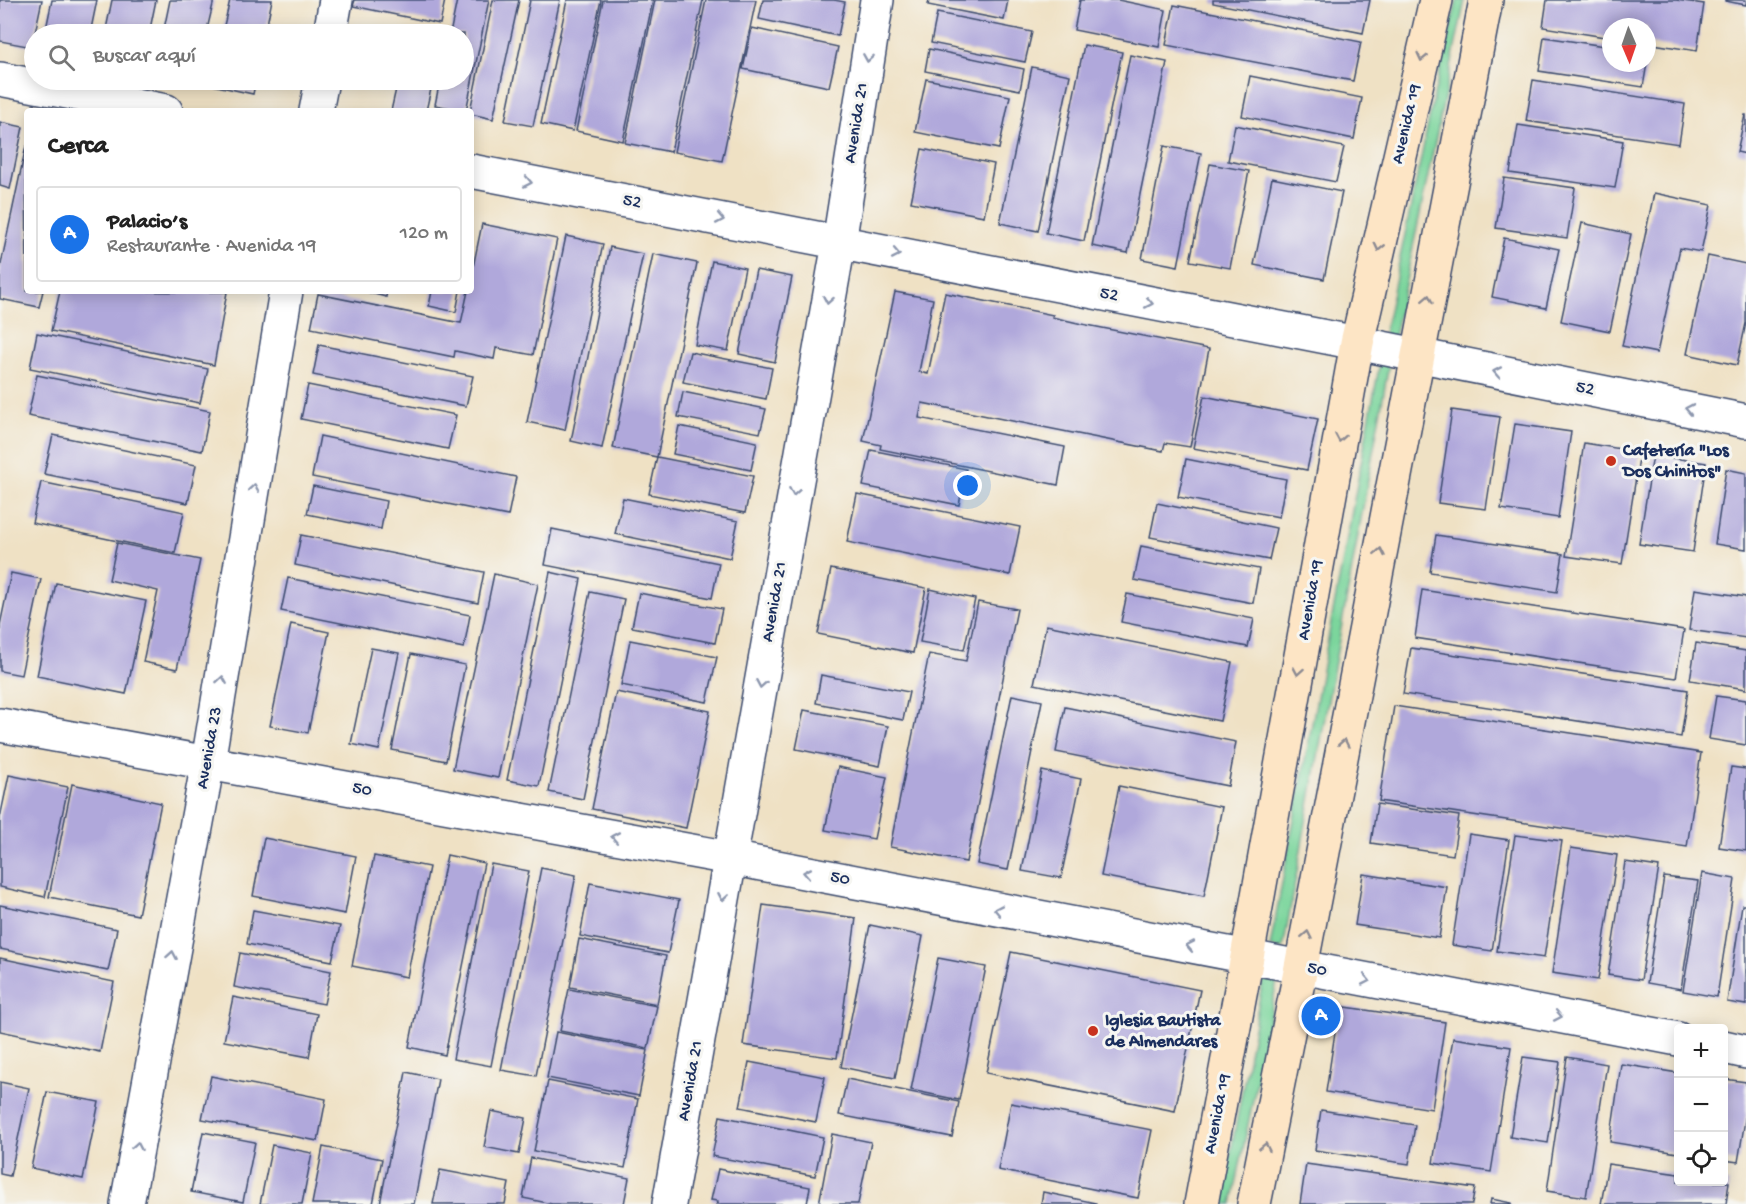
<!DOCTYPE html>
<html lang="es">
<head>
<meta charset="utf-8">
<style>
	body { margin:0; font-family:"Gochi Hand",sans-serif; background:#f6f6f6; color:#222 }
	.controls { position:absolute; right:18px; bottom:18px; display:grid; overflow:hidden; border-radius:6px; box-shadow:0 3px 15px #0003 }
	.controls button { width:54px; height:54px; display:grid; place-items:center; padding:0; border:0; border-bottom:2px solid #e0e0e0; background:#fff; color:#222; font:30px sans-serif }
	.compass { position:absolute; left:1602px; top:18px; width:54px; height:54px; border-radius:50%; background:#fff; box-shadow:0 3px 15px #0003; rotate:178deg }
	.you { position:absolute; left:968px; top:486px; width:21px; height:21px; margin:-15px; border:4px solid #fff; border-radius:50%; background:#1a73e8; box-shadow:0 0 0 9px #1a73e833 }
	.badge { display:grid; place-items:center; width:39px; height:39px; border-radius:50%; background:#1a73e8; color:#fff; font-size:20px; font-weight:700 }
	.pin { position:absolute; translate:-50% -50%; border:3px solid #fff; box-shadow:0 2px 6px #0006 }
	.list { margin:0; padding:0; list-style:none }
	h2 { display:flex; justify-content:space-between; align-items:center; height:78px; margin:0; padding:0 24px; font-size:26px }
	h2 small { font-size:20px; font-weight:400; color:#767676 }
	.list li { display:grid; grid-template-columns:39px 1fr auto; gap:18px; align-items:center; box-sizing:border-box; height:96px; margin:0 12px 12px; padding:0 12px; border:2px solid #e0e0e0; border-radius:6px }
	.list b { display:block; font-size:22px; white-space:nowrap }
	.list p { margin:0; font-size:20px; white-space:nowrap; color:#767676 }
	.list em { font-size:20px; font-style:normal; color:#767676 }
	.icon { flex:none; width:33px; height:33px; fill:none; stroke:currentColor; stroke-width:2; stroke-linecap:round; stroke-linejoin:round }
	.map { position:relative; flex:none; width:1746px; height:1204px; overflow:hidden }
	.search { position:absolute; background:#fff; box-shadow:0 3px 15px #0003; left:24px; top:24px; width:450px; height:66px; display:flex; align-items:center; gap:15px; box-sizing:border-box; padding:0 21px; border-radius:33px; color:#767676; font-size:22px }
	.panel { position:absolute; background:#fff; box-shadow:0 3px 15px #0003; left:24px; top:108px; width:450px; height:186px; border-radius:6px }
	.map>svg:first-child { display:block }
</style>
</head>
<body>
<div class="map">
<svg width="1746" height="1204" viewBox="0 0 1746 1204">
	<rect width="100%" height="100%" fill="#f6f6f2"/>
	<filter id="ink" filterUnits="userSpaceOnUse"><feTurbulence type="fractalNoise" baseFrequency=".0167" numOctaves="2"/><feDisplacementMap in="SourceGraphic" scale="12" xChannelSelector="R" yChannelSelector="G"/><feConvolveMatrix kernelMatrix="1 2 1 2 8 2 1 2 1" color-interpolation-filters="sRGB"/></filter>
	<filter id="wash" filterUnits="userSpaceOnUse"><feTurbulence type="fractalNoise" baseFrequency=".008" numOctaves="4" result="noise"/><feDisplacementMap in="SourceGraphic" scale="24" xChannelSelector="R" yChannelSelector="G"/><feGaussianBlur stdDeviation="1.35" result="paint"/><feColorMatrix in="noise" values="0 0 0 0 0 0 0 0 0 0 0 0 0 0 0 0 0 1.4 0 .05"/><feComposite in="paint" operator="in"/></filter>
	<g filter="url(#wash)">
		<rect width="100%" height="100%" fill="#efe1c4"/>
		<path fill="#7bd59c" stroke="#4b827d" stroke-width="1.5" d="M1457,0H1465L1394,337L1384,334L1435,91Z
			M1380,362L1389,364L1283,949L1270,947Z
			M1264,974L1278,976L1232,1204H1221Z"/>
		<g id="blocks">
			<path fill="#b0a8db" d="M0,0H42L32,47L0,41Z
				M52,0H97L90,34H45Z
				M112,0H156L149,34H105Z
				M170,0H214L206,34H163Z
				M230,0H272L265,34H222Z
				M355,0H445L440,24L353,6Z
				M457,0H489L466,111L435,105L440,80H464V34H450Z
				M493,0H519L493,119L471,114L470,111Z
				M530,0H560L533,126L505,121Z
				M567,0H601L573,131L541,124Z
				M603,0H653L623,141L576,131Z
				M655,0H703L671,152L625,143Z
				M706,0H756L722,161L674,152Z
				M763,0H834L845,2L838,36L759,19Z
				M929,0H1008L1004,20L928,5Z
				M1080,0H1118L1166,10L1159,47L1074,30Z
				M1213,0H1370L1363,33L1213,3Z
				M1547,0H1676L1704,4L1697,51L1647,43V27H1611V38L1543,27Z
				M1725,0H1746V5L1725,1Z
				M1174,5L1361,42L1353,81L1166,45Z
				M937,13L1032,32L1025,62L931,43Z
				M752,28L838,47L829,87L743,69Z
				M1544,37L1611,47V63H1647L1643,87L1539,71Z
				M1084,45L1122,52L1084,241L1046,233Z
				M929,49L1024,69L1020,90L925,71Z
				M1130,55L1167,62L1128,253L1092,246Z
				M1032,67L1070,75L1038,231L1000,223Z
				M1250,76L1362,98L1354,139L1242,116Z
				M926,79L1010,96L999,149L915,132Z
				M213,80H256L253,94L212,85Z
				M398,80H433L426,111H391Z
				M1533,80L1685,104L1679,144L1526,121Z
				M1745,115H1746V154L1737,152Z
				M0,122L23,127L10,189L0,186Z
				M1235,125L1344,147L1336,182L1228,161Z
				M1518,125L1623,141L1615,188L1510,173Z
				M26,146L27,291H43L39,307L0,299V269Z
				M1164,146L1201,153L1178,266L1142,259Z
				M922,149L994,164L984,216L911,202Z
				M1210,164L1249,171L1230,268L1190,261Z
				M1272,178L1342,192L1324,279L1254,265Z
				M1504,178L1575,188L1567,238L1496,228Z
				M1654,193L1711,205L1701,252L1680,248L1657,353L1622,346Z
				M1582,223L1631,234L1610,331L1561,321Z
				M482,224L557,239L533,355L496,348L494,359L455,351L454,357L311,328L318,294L461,323L468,291H471V277Z
				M566,236L603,244L565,430L527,422Z
				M1504,238L1559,249L1546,308L1492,297Z
				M610,247L643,254L602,448L571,441Z
				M653,254L697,263L657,457L613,448Z
				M1708,256L1746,264V323L1737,365L1687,354Z
				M712,261L745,268L728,351L695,345Z
				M756,270L792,277L775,362L739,354Z
				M60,291L227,292L214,365L51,331Z
				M363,291H387L386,297Z
				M432,291H460L456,312L429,306Z
				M895,292L933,299L919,372L928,374L945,293L1053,315L1052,317L1082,324L1209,349L1190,447L1165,443L1163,451L922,403L919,418L1065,447L1058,485L880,449L881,445L863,441Z
				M37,333L208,369L200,403L30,368Z
				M319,345L473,376L466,406L313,375Z
				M690,352L772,368L766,399L683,382Z
				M37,375L210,411L202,451L28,416Z
				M308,385L456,415L448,449L301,419Z
				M683,392L766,409L760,433L678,417Z
				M1204,396L1318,419L1307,470L1193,448Z
				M1452,410L1500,417L1486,509L1438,503Z
				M1515,424L1571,432L1558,518L1501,509Z
				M679,426L757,442L751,470L673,454Z
				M53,435L196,465L188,503L44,474Z
				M320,436L516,477L508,516L312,477Z
				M1584,443L1640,452L1622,564L1566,556Z
				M871,450L966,469L959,505L863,486Z
				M1653,455L1706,463L1693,552L1639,544Z
				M657,457L753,476L745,513L649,494Z
				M1186,459L1286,479L1279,517L1178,497Z
				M1726,469L1746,473V549L1715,544Z
				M41,482L184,512L175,553L32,523Z
				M313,486L386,501L381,529L307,514Z
				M857,494L1020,527L1010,575L847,542Z
				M623,498L738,521L730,558L615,534Z
				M1157,503L1276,528L1269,560L1150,537Z
				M552,529L719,563L712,598L545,565Z
				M301,535L484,572L478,603L295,565Z
				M1436,535L1563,554L1557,592L1430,572Z
				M117,543L200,560L177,669L143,662L158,591L109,580Z
				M1141,546L1259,569L1253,603L1134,580Z
				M831,569L926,588L913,653L818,634Z
				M550,572L581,579L539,786L507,780Z
				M11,573L41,579L21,675L0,671V625Z
				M494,574L538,584L498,778L453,769Z
				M288,578L470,615L464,648L281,611Z
				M56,583L146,601L126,694L37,676Z
				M930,589L975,599L964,650L920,642Z
				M1695,589L1746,597V638L1689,630Z
				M1422,590L1684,630L1676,678L1415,638Z
				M590,592L624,599L583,799L549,792Z
				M639,593L722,609L715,643L632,627Z
				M1127,594L1254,619L1248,647L1121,622Z
				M978,602L1017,609L966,862L890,847L929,654L966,661Z
				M291,624L329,632L308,733L270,726Z
				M1046,625L1232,662L1220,721L1034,684Z
				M630,640L717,657L707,702L621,685Z
				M1696,643L1746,651V689L1690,680Z
				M371,648L399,653L379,750L351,744Z
				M1411,648L1688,690L1681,737L1403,694Z
				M411,654L465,665L446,761L392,750Z
				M821,675L909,692L903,720L816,703Z
				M616,692L710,711L686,828L592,809Z
				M1012,695L1042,701L1008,870L977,864Z
				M1716,696L1746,700V745L1709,739Z
				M1394,706L1701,753L1687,847L1379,801Z
				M1065,707L1236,742L1228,786L1056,752Z
				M804,710L888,726L880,766L796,749Z
				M838,767L887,777L874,839L825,830Z
				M1731,767L1746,769V851L1719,847Z
				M1042,771L1081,779L1061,878L1022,871Z
				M9,775L68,787L45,897L0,887V818Z
				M72,784L161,803L138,915L49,897Z
				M1119,786L1222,807L1204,896L1101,876Z
				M1377,804L1459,816L1453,855L1371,843Z
				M1469,834L1509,840L1492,951L1452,945Z
				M1515,835L1562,841L1544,958L1497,951Z
				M264,838L356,856L345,914L253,896Z
				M1571,848L1617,855L1598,980L1552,973Z
				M447,855L484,863L445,1055L409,1047Z
				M374,856L429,867L407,977L352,966Z
				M1625,862L1659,867L1641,980L1608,975Z
				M491,864L529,871L491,1066L453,1059Z
				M541,868L576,875L536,1076L501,1070Z
				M1702,873L1735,879L1717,997L1683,991Z
				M1363,874L1447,887L1439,938L1355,925Z
				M1664,877L1698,881L1681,989L1647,983Z
				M590,883L679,900L668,953L580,936Z
				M0,905L117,929L108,971L0,949Z
				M763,905L856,918L837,1058L743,1045Z
				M1742,905H1746V1005L1727,1002Z
				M253,910L340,926L332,961L247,944Z
				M870,925L923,936L895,1078L841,1067Z
				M579,939L666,956L657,1004L570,987Z
				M1011,952L1200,990L1175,1111L986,1073Z
				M240,953L331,971L324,1004L234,987Z
				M0,958L114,982L100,1052L0,1031Z
				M938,958L986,967L959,1100L911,1090Z
				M569,989L657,1006L648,1048L560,1031Z
				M233,997L317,1014L309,1057L224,1041Z
				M1339,1006L1445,1022L1432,1109L1326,1092Z
				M556,1032L648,1050L639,1096L547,1078Z
				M1453,1038L1511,1047L1491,1172L1433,1163Z
				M1523,1057L1560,1062L1548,1143L1510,1137Z
				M1567,1057L1607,1064L1586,1197L1547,1191Z
				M749,1062L825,1077L816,1122L740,1107Z
				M1621,1064L1678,1073V1153L1610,1142Z
				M406,1072L438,1079L414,1204H380Z
				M211,1076L326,1099L318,1141L202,1119Z
				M847,1079L959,1102L952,1137L839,1115Z
				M1724,1079L1746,1082V1114L1738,1162L1724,1160Z
				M548,1081L638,1099L625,1168L534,1151Z
				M0,1082L29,1088L10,1176L0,1174Z
				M47,1092L99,1102L83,1179L31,1168Z
				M1011,1103L1152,1130L1138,1198L998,1170Z
				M1321,1110L1415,1125L1409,1164L1315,1150Z
				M491,1111L526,1118L519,1154L484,1147Z
				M720,1116L823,1137L815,1176L712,1156Z
				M203,1132L255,1142L243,1202L191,1192Z
				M832,1134L871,1142L858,1204H819Z
				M272,1145L312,1153L302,1204H260Z
				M323,1147L382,1159L373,1204H312Z
				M531,1158L629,1178L624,1204H552L523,1198Z
				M1306,1164L1475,1188L1472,1204H1300Z
				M1608,1164L1678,1174V1182H1729L1726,1204H1601Z
				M718,1169L810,1187L807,1204H717L718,1201L711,1200Z
				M440,1170L509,1183L505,1204H433Z
				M1043,1192L1096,1203V1204H1041Z
				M1491,1199L1512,1203V1204H1490Z"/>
		</g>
	</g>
	<g filter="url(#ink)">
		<use href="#blocks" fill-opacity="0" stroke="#3b4a6d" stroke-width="1.5"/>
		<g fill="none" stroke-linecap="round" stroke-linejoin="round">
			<g stroke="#3b4a6d" stroke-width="36">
				<path id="street" d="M330,34L336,0
					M0,79L166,111
					M316,111L322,80
					M471,171L1357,343L1746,421
					M0,725L730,858L1678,1039
					M1724,1047L1746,1052
					M127,1204L208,762L286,291
					M669,1204L839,243L877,0"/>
			</g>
			<g stroke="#3b4a6d" stroke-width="36">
				<path id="secondary" d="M1201,1204L1247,957L1357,343L1436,0
					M1254,1204L1301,967L1486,0"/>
			</g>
			<use href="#street" stroke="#fff" stroke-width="33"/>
			<use href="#secondary" stroke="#fde5c5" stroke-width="33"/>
		</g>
		<defs><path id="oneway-chevron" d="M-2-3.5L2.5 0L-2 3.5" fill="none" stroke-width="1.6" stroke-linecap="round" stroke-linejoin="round" transform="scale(1.5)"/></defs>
		<g stroke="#8c8a92">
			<use href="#oneway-chevron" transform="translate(1422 57) rotate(103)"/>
			<use href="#oneway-chevron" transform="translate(1379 247) rotate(103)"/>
			<use href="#oneway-chevron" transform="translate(1428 299) rotate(-79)"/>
			<use href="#oneway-chevron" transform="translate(1340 438) rotate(100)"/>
			<use href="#oneway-chevron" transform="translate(1380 552) rotate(-79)"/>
			<use href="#oneway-chevron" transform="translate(1298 671) rotate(100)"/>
			<use href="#oneway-chevron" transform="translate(1344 743) rotate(-79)"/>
			<use href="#oneway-chevron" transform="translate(1307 935) rotate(-79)"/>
			<use href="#oneway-chevron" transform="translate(1265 1147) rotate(-79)"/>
		</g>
		<g stroke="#8d97ae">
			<use href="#oneway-chevron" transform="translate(868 58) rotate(99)"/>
			<use href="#oneway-chevron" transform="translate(528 182) rotate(11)"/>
			<use href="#oneway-chevron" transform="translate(720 219) rotate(11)"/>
			<use href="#oneway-chevron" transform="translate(896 254) rotate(11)"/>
			<use href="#oneway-chevron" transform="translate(828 300) rotate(100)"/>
			<use href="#oneway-chevron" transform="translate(1149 303) rotate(11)"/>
			<use href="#oneway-chevron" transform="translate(1497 372) rotate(-169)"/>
			<use href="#oneway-chevron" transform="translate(1689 409) rotate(-169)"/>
			<use href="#oneway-chevron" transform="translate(254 488) rotate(-81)"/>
			<use href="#oneway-chevron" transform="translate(794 492) rotate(100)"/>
			<use href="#oneway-chevron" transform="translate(222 680) rotate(-81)"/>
			<use href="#oneway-chevron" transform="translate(761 684) rotate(100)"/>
			<use href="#oneway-chevron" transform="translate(615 837) rotate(-169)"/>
			<use href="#oneway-chevron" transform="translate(807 873) rotate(-169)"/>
			<use href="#oneway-chevron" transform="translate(723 897) rotate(100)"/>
			<use href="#oneway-chevron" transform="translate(998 910) rotate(-169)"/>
			<use href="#oneway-chevron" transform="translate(1190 946) rotate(-169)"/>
			<use href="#oneway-chevron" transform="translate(172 955) rotate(-80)"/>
			<use href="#oneway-chevron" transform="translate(1366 980) rotate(11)"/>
			<use href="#oneway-chevron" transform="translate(1558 1016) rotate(11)"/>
			<use href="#oneway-chevron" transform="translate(137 1146) rotate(-80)"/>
		</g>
	</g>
	<g fill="#c8321e" stroke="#f6f6f2" stroke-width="2">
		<circle cx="1611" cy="461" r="6"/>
		<circle cx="1093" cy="1031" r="6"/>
	</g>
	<g text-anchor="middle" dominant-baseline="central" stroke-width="6" stroke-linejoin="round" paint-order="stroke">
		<g font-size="18" fill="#1b2f5e" stroke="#f6f6f2">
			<text transform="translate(857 123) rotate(-81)">Avenida 21</text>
			<text transform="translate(1407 124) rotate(-77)">Avenida 19</text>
			<text transform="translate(632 202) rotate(11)">52</text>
			<text transform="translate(1109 295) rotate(11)">52</text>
			<text transform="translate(1585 389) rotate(11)">52</text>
			<text transform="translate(1311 600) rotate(-80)">Avenida 19</text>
			<text transform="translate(775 602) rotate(-80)">Avenida 21</text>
			<text transform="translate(210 748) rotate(-80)">Avenida 23</text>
			<text transform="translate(362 790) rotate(11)">50</text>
			<text transform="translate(840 879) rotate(11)">50</text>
			<text transform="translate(1317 970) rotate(11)">50</text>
			<text transform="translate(691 1081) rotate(-80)">Avenida 21</text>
			<text transform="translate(1218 1114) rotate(-79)">Avenida 19</text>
		</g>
		<g font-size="18" font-weight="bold" fill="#1b2f5e" stroke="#f6f6f2" text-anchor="start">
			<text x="1623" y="451">Cafetería "Los<tspan x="1623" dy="21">Dos Chinitos"</tspan></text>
			<text x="1105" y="1021">Iglesia Bautista<tspan x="1105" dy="21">de Almendares</tspan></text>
		</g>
	</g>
</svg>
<div class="controls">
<button>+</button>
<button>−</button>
<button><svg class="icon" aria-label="locate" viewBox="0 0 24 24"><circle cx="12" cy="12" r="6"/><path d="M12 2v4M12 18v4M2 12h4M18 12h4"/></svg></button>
</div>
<svg class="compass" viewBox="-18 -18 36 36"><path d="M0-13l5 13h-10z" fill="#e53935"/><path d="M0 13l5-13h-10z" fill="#767676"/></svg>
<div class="you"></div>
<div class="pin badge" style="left:1321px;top:1016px">A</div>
<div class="search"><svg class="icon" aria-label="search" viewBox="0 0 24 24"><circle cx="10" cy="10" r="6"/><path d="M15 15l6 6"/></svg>Buscar aquí</div>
<section class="panel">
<h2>Cerca<small></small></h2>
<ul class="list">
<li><span class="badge">A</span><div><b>Palacio’s</b><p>Restaurante · Avenida 19</p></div><em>120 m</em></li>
</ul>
</section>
</div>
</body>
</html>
